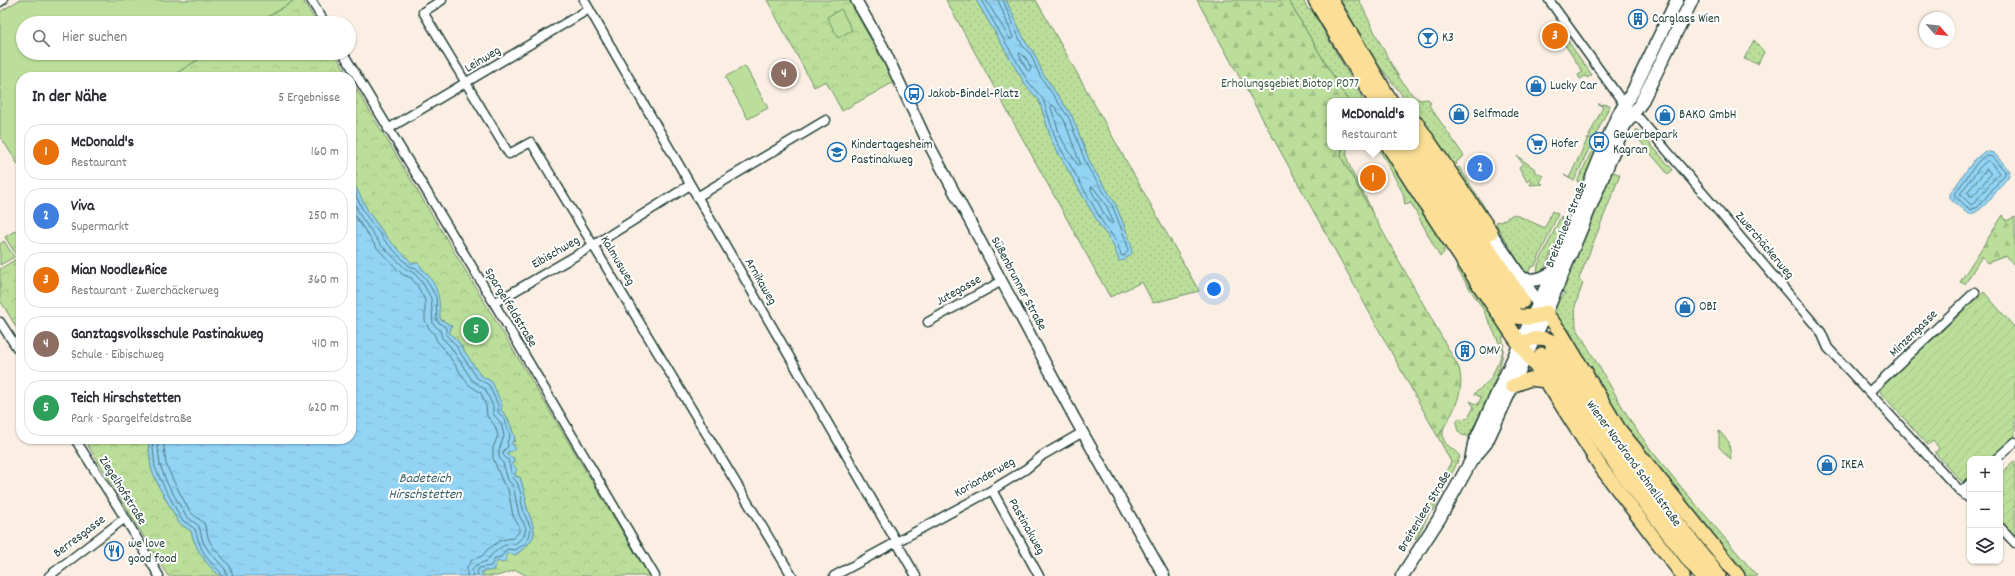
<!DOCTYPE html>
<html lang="de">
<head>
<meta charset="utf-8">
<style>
	body { margin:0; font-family:Dekko,sans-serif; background:#f7f7f7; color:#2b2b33 }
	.controls { position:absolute; right:12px; bottom:12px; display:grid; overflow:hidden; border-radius:8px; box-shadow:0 1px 3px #0004 }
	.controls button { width:36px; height:36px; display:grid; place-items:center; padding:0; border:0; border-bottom:1px solid #e1e1e2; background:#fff; color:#2b2b33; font:20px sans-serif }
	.compass { position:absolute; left:1919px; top:12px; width:36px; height:36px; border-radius:50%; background:#fff; box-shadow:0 1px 3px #0004; rotate:117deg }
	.you { position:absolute; left:1214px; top:289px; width:14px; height:14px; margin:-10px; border:3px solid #fff; border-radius:50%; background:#1a73e8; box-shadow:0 0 0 6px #1a73e833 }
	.badge { display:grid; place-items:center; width:26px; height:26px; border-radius:50%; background:#111827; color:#fff; font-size:13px; font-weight:700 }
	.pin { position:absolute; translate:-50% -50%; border:2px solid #fff; box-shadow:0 1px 4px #0006 }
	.popup { position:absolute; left:1327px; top:98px; width:92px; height:52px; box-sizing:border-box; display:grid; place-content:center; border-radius:8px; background:#fff; filter:drop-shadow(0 1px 3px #0005); font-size:13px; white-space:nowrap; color:#7c7c81 }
	.popup b { font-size:15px; color:#2b2b33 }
	.popup::after { content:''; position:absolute; left:50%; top:100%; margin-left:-8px; border:8px solid transparent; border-top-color:#fff }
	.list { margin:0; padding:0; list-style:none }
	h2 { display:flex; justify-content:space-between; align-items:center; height:52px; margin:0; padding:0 16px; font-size:17px }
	h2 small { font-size:13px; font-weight:400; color:#7c7c81 }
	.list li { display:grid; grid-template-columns:26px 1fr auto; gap:12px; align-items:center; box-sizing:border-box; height:56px; margin:0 8px 8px; padding:0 8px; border:1px solid #e1e1e2; border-radius:16px }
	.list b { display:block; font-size:15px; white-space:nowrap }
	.list p { margin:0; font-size:13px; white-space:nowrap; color:#7c7c81 }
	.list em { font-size:13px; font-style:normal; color:#7c7c81 }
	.icon { flex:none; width:22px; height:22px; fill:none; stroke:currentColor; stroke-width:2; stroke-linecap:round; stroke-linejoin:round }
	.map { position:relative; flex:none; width:2015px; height:576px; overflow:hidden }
	.search { position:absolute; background:#fff; box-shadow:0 1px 3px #0004; left:16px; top:16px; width:340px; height:44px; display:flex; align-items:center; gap:10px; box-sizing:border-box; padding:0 14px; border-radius:22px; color:#7c7c81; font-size:15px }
	.panel { position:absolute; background:#fff; box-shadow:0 1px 3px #0004; left:16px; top:72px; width:340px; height:372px; border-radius:16px }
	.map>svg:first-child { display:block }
</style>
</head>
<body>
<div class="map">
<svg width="2015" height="576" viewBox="0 0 2015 576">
	<defs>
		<pattern id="grass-dots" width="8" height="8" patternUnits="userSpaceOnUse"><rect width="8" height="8" fill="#bbdf9a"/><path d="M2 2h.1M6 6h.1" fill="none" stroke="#a0c085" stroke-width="1.8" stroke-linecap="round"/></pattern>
		<pattern id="forest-firs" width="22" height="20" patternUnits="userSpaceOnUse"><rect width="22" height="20" fill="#bbdf9a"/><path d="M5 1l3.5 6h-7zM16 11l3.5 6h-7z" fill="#a0c085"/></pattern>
		<pattern id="park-crowns" width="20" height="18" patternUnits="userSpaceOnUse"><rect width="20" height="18" fill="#bbdf9a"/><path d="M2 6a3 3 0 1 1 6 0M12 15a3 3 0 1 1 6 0" fill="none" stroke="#a0c085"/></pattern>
		<pattern id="garden-furrows" width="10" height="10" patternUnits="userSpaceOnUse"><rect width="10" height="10" fill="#bbdf9a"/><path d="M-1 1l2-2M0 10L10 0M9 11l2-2" fill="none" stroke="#a0c085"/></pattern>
		<pattern id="water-ripples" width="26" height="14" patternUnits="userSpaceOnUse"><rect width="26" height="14" fill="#93d3f4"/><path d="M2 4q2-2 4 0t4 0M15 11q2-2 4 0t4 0" fill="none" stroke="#7eb6d2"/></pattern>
	</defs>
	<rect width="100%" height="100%" fill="#fbefe3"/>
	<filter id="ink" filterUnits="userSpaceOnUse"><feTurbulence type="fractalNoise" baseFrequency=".025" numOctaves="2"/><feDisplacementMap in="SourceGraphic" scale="8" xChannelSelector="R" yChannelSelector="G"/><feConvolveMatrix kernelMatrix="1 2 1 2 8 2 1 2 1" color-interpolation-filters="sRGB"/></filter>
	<g filter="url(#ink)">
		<path fill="url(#grass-dots)" stroke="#6d8e67" d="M946,0H976L1026,86L1039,100L1052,142L1100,226L1113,244L1119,260L1131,243L1115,203L1091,165L1072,116L1043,74L1034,53L1026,43L1006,0H1036L1199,291L1153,303L1142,282L1110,297Z
			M1288,0H1303L1307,8L1313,12L1364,101H1348Z
			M1341,0H1359C1369,19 1402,95 1420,100L1428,99L1431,103L1429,105L1464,156L1456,162L1457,164L1454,166L1456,169L1459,167L1485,208L1488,218L1416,116V101H1404L1403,96L1374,59Z
			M1557,26L1592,75L1587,78L1585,76L1580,79L1578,75L1583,72L1553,27Z
			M1754,40L1764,52L1758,64L1744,59Z
			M1598,104L1610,105L1594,139L1589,136L1603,107Z
			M1637,129L1673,170L1668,174L1634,134Z
			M1588,138L1593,140L1574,181L1564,175L1569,178Z
			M1342,147H1348C1340,162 1370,198 1372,214L1341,157Z
			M1378,147H1387L1422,213L1444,246V252L1440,257L1411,203L1405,205L1403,193Z
			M1593,148L1597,150L1584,181L1577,182Z
			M1517,156L1535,169L1534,171L1543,176L1539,182L1543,184L1530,185L1532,181L1530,179L1527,182L1519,167L1523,164Z
			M1612,171L1620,175L1579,279L1583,283L1575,306L1576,327L1633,425L1651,450L1682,488L1757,576H1744L1632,437L1577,350C1576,342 1570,330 1564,324C1559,320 1553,317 1554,309C1554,305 1557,300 1558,297L1562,298L1565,293L1560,291Z
			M1552,211L1558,214L1535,266L1531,267L1527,275L1496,225L1497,221L1500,222L1514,214L1545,228Z
			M1561,216L1564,224L1544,269L1537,275L1538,265Z
			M1454,259L1506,335L1502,337C1510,359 1480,414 1469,436C1459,437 1454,428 1458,419L1468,418L1474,407L1470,401L1478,405L1481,397L1474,394L1490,380L1498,363L1500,362L1499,361L1503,351L1483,309L1457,269Z
			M1444,427C1439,447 1453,445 1460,457L1433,511L1431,510L1416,539L1412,534L1451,462L1438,437Z"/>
		<path fill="url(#forest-firs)" stroke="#6d8e67" d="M1197,0H1288L1348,101H1330V147H1342L1341,157L1459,368C1466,395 1451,415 1438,437Z
			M2003,215L2006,221L2015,217V266L2006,256L1987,263L1982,256L1965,284L1960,282Z"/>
		<path fill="url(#park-crowns)" stroke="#6d8e67" d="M295,0H303L317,23H258Z
			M767,0H849L894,82L842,111L826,81L814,87Z
			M209,53H335L349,77H170Z
			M351,80L649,576H527L516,570L497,576H484L481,572L493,570L497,561L509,553L515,555C546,534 531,528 525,500L526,498L520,477H516L512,462L514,461L507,455L512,441L514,442L515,439L508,418L501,410L492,382L480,375L457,340L449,333L452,326L440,319L429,277L418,263H412L388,239L369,213L351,178Z
			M21,227V335L0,300V269L18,258L5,237Z
			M1719,431L1729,442L1731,460L1719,447Z
			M84,439H148L151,468L159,487L179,523L191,531C195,549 206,564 220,576H168Z"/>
		<path fill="url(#garden-furrows)" stroke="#6d8e67" d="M1984,292L2015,328V436L1990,459H1970V477L1962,482L1935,453L1939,448L1933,441L1928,445L1880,392V388Z
			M2015,461V538L2000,522V474Z"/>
		<path fill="#bbdf9a" stroke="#6d8e67" d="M19,0H295L258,23H23V53H209L170,77H21V169L0,136V12Z
			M841,9L852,30L838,38L827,17Z
			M745,66L768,108L748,119L725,77Z
			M4,241L14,257L0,265V244Z"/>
		<path fill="url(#water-ripples)" stroke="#6597a7" d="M976,0H1006L1026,43L1034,53L1043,74L1072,116L1091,165L1115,203L1131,243L1132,253L1125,260L1119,261L1113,244L1100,226L1052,142L1039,100L1026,86Z
			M1985,151L1994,153L2010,171L2008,177C1999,187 1982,215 1968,214L1950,199V194L1974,160Z
			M351,178L369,213L388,239L412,263H418C437,285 440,291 440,319L452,326L449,333L457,340L480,375L492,382L502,405L501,410C509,419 512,428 515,439L511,443L514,445L515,449L511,452L508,451L507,455L514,458V461L512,463L517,470L515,473L516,477H520L526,498L525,500C531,528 546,534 515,555L509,553L506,555V560L503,563L497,561L493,570L481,572L484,576H220C205,563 196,550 191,531L179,523L159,487L151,468L148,439H351Z"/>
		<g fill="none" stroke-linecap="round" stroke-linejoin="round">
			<path stroke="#4d7981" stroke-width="1" d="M981,0L1029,83L1043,99L1056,140L1103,223L1117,242L1121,255L1124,256L1128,251L1127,243L1112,205L1087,166L1069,118L1040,76L1031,55L1022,45L1003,0
				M986,0L1010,39H1012L1013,37L998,0
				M1020,53L1026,58L1031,68L1030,71L1027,70L1019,55Z
				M1052,105L1054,106L1064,120L1080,163L1079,165L1077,164L1061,138L1051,108Z
				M1986,155L1992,157L2005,171V174L1978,207L1970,210L1954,195L1977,163Z
				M1987,161H1989L1999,173L1974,203L1971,205L1960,194L1980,167Z
				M1987,169L1991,174L1973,196H1970L1968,192Z
				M351,185L365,214L385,241L409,266L416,268L426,279L436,297L437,321L446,328V335L454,343L477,378L489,385L498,405V412L505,420L510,436L507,442L508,447L504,450L503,455L508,460L513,478L517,482L522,497L521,501L524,513L531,528L529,537L525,544L515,550L507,549L501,557L495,558L491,566L479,568L477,572L478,576
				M1092,187L1094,188L1107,207L1113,221L1112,224L1108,221L1091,190Z
				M351,197L361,217L381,245L406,269L414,273L422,282L431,298L433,324L440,330L442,338L450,346L472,380L485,389L493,406V414L501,423L504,436L499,450V457L503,463L508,480L513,486L519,515L526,528L524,536L515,544L505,545C498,549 490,555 487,561L476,565L472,570L473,576
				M351,210L377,248L402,274L411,278L417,285L425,300V320L428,327L434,334L437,341L445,350L468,384L481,393L486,406L487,416L495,426L498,435L493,448V458L503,483L508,489L513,516L519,526V532L513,538L501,540L487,550L482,556L472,560L467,567V576
				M152,439L155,467L163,485L182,520L195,529C199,544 203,555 214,566C218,570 221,571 222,576
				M157,439L160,465L167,483L186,516L199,526L203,542L208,550L225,569L227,576
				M163,439L166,464L173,480L190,512L204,523L209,540L213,547L230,566L233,576"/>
			<g stroke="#1f3d34" stroke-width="11">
				<path id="minor" d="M311,0L325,23
					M442,0L423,12L509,154L531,142L792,576
					M584,0L916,576
					M1549,0L1632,115L1640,119L1821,332L1828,348L1961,492L1970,499
					M0,2L3,0
					M343,53L494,303L655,576
					M388,129L589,9
					M697,197L826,120
					M494,303L594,245L690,185
					M0,322L21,354
					M928,322L1002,281
					M1869,392L1975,292
					M75,439L125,518L159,576
					M1996,459L2015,442
					M992,490L1039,576
					M1961,492L1970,483
					M2000,527L2015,543
					M49,576L125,518
					M834,576L992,490L1026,469L1043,455L1083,432"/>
			</g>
			<g stroke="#1f3d34" stroke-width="13">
				<path id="tertiary" d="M856,0L883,47L925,137L1075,419L1164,576"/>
			</g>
			<g stroke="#1f3d34" stroke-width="15">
				<path id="secondary" d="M1490,232L1542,309
					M1520,278C1534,282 1542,279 1553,272
					M1471,461L1474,444L1553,272L1616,119L1633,91L1677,0
					M1402,576L1439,519L1471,461L1486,443L1546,313L1624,126L1641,103L1692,0"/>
			</g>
			<g stroke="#1f3d34" stroke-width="16">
				<path id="primary" d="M1546,313L1562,334L1619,429L1738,576
					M1586,372C1565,351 1552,327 1520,344L1546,381L1602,469L1683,576
					M1512,386L1530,379L1546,381"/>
			</g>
			<g stroke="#1f3d34" stroke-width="18">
				<path id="motorway" d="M1316,0L1376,101
					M1330,0L1390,101
					M1416,124L1490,232
					M1416,140L1522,301
					M1390,147L1444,231L1520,344
					M1405,147L1512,309
					M1500,310C1515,318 1530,320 1546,313
					M1553,348L1632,465L1718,576
					M1542,355L1624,475L1702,576"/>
			</g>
			<use href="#minor" stroke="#fff" stroke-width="8"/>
			<use href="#tertiary" stroke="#fff" stroke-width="10"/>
			<use href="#secondary" stroke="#fff" stroke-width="12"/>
			<use href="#primary" stroke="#fbdf96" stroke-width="13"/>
			<use href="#motorway" stroke="#fbdf96" stroke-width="15"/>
		</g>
	</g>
	<defs>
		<g id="building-ring" transform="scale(1)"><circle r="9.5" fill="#fff" stroke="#1f6fb2" stroke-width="1.5"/><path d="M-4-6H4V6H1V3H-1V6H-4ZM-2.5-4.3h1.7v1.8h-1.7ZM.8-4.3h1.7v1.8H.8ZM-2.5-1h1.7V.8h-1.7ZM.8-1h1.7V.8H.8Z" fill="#1f6fb2"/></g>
		<g id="bar-ring" transform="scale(1)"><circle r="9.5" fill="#fff" stroke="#1f6fb2" stroke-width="1.5"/><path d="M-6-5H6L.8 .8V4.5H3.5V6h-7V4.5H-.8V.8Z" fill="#1f6fb2"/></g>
		<g id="shop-ring" transform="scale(1)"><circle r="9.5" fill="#fff" stroke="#1f6fb2" stroke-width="1.5"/><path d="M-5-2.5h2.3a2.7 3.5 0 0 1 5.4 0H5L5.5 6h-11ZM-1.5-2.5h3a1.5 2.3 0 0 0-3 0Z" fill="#1f6fb2"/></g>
		<g id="bus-ring" transform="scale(1)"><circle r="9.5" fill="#fff" stroke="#1f6fb2" stroke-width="1.5"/><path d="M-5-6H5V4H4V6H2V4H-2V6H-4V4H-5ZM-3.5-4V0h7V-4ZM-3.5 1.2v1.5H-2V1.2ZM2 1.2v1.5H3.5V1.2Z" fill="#1f6fb2"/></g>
		<g id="supermarket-ring" transform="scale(1)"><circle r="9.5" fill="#fff" stroke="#1f6fb2" stroke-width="1.5"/><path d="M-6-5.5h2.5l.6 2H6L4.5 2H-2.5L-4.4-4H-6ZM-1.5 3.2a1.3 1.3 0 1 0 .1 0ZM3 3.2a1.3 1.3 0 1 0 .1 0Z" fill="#1f6fb2"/></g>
		<g id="school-ring" transform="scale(1)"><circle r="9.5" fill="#fff" stroke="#1f6fb2" stroke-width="1.5"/><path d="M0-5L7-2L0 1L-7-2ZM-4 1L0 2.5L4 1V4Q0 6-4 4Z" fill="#1f6fb2"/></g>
		<g id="restaurant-ring" transform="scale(1)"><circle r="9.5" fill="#fff" stroke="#1f6fb2" stroke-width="1.5"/><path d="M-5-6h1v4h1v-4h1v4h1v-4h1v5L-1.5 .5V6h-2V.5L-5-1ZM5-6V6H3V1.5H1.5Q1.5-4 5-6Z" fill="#1f6fb2"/></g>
	</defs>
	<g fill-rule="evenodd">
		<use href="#building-ring" x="1638" y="19"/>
		<use href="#bar-ring" x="1428" y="38"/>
		<use href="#shop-ring" x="1536" y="86"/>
		<use href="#bus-ring" x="914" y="94"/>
		<use href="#shop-ring" x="1459" y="114"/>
		<use href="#shop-ring" x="1665" y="115"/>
		<use href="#bus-ring" x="1599" y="142"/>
		<use href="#supermarket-ring" x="1537" y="144"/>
		<use href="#school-ring" x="837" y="152"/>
		<use href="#shop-ring" x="1685" y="307"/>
		<use href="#building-ring" x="1465" y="351"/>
		<use href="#shop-ring" x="1827" y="465"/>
		<use href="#restaurant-ring" x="114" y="551"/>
	</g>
	<g text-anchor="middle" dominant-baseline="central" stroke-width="4" stroke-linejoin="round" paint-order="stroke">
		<g font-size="13" fill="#1f3d34" stroke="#fff" text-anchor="start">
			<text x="1652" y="19">Carglass Wien</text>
			<text x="1442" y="38">K3</text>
			<text x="1550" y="86">Lucky Car</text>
			<text x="928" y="94">Jakob-Bindel-Platz</text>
			<text x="1473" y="114">Selfmade</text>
			<text x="1679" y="115">BAKO GmbH</text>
			<text x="1613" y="135">Gewerbepark<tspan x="1613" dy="15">Kagran</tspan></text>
			<text x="1551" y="144">Hofer</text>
			<text x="851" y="145">Kindertagesheim<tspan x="851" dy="15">Pastinakweg</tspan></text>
			<text x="1699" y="307">OBI</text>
			<text x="1479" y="351">OMV</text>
			<text x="1841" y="465">IKEA</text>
			<text x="128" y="544">we love<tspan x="128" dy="15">good food</tspan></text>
		</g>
		<g font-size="13" fill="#1f3d34" stroke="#fff">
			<text transform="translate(483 60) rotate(-31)">Leinweg</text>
			<text transform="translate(1567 225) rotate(-68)">Breitenleer Straße</text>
			<text transform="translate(1764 246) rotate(50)">Zwerchäckerweg</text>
			<text transform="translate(556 253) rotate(-30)">Eibischweg</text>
			<text transform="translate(617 261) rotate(59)">Kalmusweg</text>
			<text transform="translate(760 282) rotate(60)">Arnikaweg</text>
			<text transform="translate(1018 284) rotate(62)">Süßenbrunner Straße</text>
			<text transform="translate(959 291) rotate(-29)">Jutegasse</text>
			<text transform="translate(510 308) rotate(59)">Spargelfeldstraße</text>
			<text transform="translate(1914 334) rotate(-44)">Minzengasse</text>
			<text transform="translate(1633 464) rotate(54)">Wiener Nordrand Schnellstraße</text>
			<text transform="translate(985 478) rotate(-30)">Korianderweg</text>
			<text transform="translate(122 491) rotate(58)">Ziegelhofstraße</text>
			<text transform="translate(1425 512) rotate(-59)">Breitenleer Straße</text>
			<text transform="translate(1026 527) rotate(61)">Pastinakweg</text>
			<text transform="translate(80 537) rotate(-37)">Berresgasse</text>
		</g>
		<g font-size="13" fill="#3e5d48" stroke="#fff">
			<text x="1290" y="84">Erholungsgebiet Biotop P077</text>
		</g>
		<g font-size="14" font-style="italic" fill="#3c6264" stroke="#fff">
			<text x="425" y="479">Badeteich<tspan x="425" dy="16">Hirschstetten</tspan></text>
		</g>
	</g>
</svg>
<div class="controls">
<button>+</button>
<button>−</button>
<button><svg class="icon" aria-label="layers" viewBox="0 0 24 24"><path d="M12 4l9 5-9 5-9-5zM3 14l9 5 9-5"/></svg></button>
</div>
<svg class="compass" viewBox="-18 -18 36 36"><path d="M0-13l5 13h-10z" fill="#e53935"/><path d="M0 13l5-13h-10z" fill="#7c7c81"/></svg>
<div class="you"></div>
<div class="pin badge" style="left:1373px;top:178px;background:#e8710a">1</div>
<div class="popup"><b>McDonald's</b>Restaurant</div>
<div class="pin badge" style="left:1480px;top:168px;background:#3f7fe0">2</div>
<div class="pin badge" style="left:1555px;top:36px;background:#e8710a">3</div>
<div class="pin badge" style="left:784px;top:74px;background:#8d6e63">4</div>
<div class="pin badge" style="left:476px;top:330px;background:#2e9e5b">5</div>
<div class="search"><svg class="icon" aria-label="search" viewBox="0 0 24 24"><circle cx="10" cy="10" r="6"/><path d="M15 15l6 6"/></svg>Hier suchen</div>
<section class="panel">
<h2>In der Nähe<small>5 Ergebnisse</small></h2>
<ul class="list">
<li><span class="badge" style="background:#e8710a">1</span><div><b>McDonald's</b><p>Restaurant</p></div><em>160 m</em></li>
<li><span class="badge" style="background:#3f7fe0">2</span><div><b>Viva</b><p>Supermarkt</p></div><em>250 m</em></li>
<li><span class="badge" style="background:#e8710a">3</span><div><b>Mian Noodle&amp;Rice</b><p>Restaurant · Zwerchäckerweg</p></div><em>360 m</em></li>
<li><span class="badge" style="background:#8d6e63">4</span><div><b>Ganztagsvolksschule Pastinakweg</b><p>Schule · Eibischweg</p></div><em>410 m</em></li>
<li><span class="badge" style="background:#2e9e5b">5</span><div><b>Teich Hirschstetten</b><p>Park · Spargelfeldstraße</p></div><em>620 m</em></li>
</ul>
</section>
</div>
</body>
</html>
